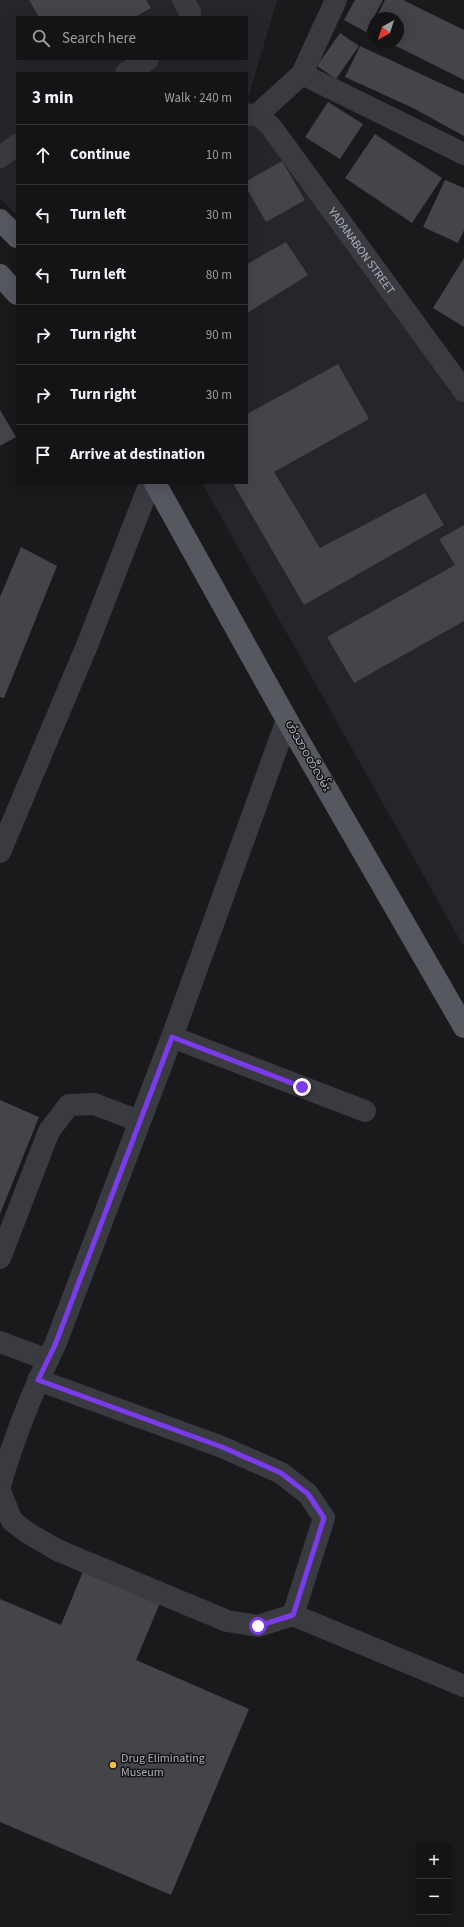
<!DOCTYPE html>
<html lang="en">
<head>
<meta charset="utf-8">
<style>
	body { margin:0; font-family:"Source Sans 3","Noto Sans Myanmar",sans-serif; background:#212022; color:#f1f3f6 }
	.controls { position:absolute; right:12px; bottom:12px; display:grid; overflow:hidden; border-radius:0px; box-shadow:0 4px 16px #0002 }
	.controls button { width:36px; height:36px; display:grid; place-items:center; padding:0; border:0; border-bottom:1px solid #333234; background:#141315; color:#f1f3f6; font:20px sans-serif }
	.compass { position:absolute; left:368px; top:12px; width:36px; height:36px; border-radius:50%; background:#141315; box-shadow:0 4px 16px #0002; rotate:219deg }
	.stop { position:absolute; width:12px; height:12px; margin:-9px; border:3px solid #7c3aed; border-radius:50%; background:#fff }
	.stop.end { background:#7c3aed; border-color:#fff; box-shadow:0 1px 4px #0008 }
	.list { margin:0; padding:0; list-style:none }
	h2 { display:flex; justify-content:space-between; align-items:center; height:52px; margin:0; padding:0 16px; font-size:17px }
	h2 small { font-size:13px; font-weight:400; color:#9d9ea0 }
	.list li { display:grid; grid-template-columns:26px 1fr auto; gap:12px; align-items:center; box-sizing:border-box; height:60px; padding:0 16px; border-top:1px solid #333234 }
	.list b { display:block; font-size:15px; white-space:nowrap }
	.list em { font-size:13px; font-style:normal; color:#9d9ea0 }
	.icon { flex:none; width:22px; height:22px; fill:none; stroke:currentColor; stroke-width:2; stroke-linecap:round; stroke-linejoin:round }
	.map { position:relative; flex:none; width:464px; height:1927px; overflow:hidden }
	.search { position:absolute; background:#141315; box-shadow:0 4px 16px #0002; left:16px; top:16px; width:232px; height:44px; display:flex; align-items:center; gap:10px; box-sizing:border-box; padding:0 14px; border-radius:0px; color:#9d9ea0; font-size:15px }
	.panel { position:absolute; background:#141315; box-shadow:0 4px 16px #0002; left:16px; top:72px; width:232px; height:412px; border-radius:0px }
	.map>svg:first-child { display:block }
</style>
</head>
<body>
<div class="map">
<svg width="464" height="1927" viewBox="0 0 464 1927">
	<rect width="100%" height="100%" fill="#1a191c"/>
	<path fill="#262529" fill-rule="evenodd" d="M0,0H277L248,99L464,403V947L202,483H247V73H17V215L0,198ZM17,17H247V59H17Z"/>
	<path fill="#444449" d="M29,0H146L151,8L135,17H39Z
		M355,0H383L366,32L344,20Z
		M385,0H403L464,30V80L388,42H398V18H376Z
		M374,22V35L369,32Z
		M340,33L359,46L336,79L317,66Z
		M360,46L464,94V136L413,108L345,77Z
		M328,102L363,124L340,159L305,137Z
		M375,134L442,178L412,223L345,178Z
		M282,161L305,200L266,222L247,189V181Z
		M445,180L464,188V230L458,243L423,227Z
		M286,242L308,275L247,313V264Z
		M464,258V327L433,308Z
		M338,364L369,419L274,472L320,548L425,493L444,525L304,605L233,483H247V414Z
		M0,410L16,437L0,446Z
		M464,525V621L354,683L327,637L455,565L439,539Z
		M21,547L57,566L4,698L0,697V597Z
		M0,1100L39,1117L0,1214Z
		M86,1564L163,1596L136,1660L249,1709L171,1895L0,1822V1599L61,1625Z"/>
	<g fill="none" stroke-linecap="round" stroke-linejoin="round">
		<g stroke="#3a3b41" stroke-width="22">
			<path d="M183,0L190,12V17"/>
			<path d="M126,73L148,59"/>
			<path d="M302,74L464,154"/>
			<path id="s1" d="M258,114L272,128L464,391"/>
			<path d="M247,115L258,114L302,74L336,0"/>
			<path d="M0,157L17,145"/>
			<path d="M0,852L88,643L150,483"/>
			<path d="M172,1037L365,1111"/>
			<path d="M0,1258L49,1131L69,1105L94,1104L139,1121"/>
			<path d="M0,1342L48,1360"/>
			<path d="M38,1380L222,1447L281,1473L308,1494L324,1518L293,1615"/>
			<path d="M0,1486C14,1437 33,1390 55,1345L172,1037L287,720"/>
			<path d="M0,1491L12,1521L28,1533L57,1550L227,1621L258,1626L293,1615L464,1686"/>
		</g>
		<path stroke="#565860" stroke-width="22" d="M0,220L17,237
			M0,275L17,294
			M155,483L287,720L464,1027"/>
	</g>
	<g fill="none" stroke-linecap="round" stroke-linejoin="round">
		<path stroke="#7c3aed" stroke-width="5" d="M258,1626L293,1615L324,1518L308,1494L281,1473L222,1447L38,1380L55,1345L172,1037L302,1087"/>
	</g>
	<circle fill="#f9c235" stroke="#151417" stroke-width="1.5" cx="113" cy="1765" r="4"/>
	<g text-anchor="middle" dominant-baseline="central" stroke-width="3" stroke-linejoin="round" paint-order="stroke">
		<g font-size="12" fill="#abb0bc" stroke="#151417">
			<text stroke="none"><textPath href="#s1" startOffset="172">YADANABON STREET</textPath></text>
			<text transform="translate(308 756) rotate(60)">ဟံသာဝတီလမ်း</text>
		</g>
		<g font-size="12" fill="#abb0bc" stroke="#151417" text-anchor="start">
			<text x="121" y="1758">Drug Eliminating<tspan x="121" dy="14">Museum</tspan></text>
		</g>
	</g>
</svg>
<div class="controls">
<button>+</button>
<button>−</button>
</div>
<svg class="compass" viewBox="-18 -18 36 36"><path d="M0-13l5 13h-10z" fill="#e53935"/><path d="M0 13l5-13h-10z" fill="#9d9ea0"/></svg>
<div class="stop" style="left:258px;top:1626px"></div>
<div class="stop end" style="left:302px;top:1087px"></div>
<div class="search"><svg class="icon" aria-label="search" viewBox="0 0 24 24"><circle cx="10" cy="10" r="6"/><path d="M15 15l6 6"/></svg>Search here</div>
<section class="panel">
<h2>3 min<small>Walk · 240 m</small></h2>
<ul class="list">
<li><svg class="icon" aria-label="ahead" viewBox="0 0 24 24"><path d="M12 20V5M6 11l6-6 6 6"/></svg><div><b>Continue</b></div><em>10 m</em></li>
<li><svg class="icon" aria-label="left" viewBox="0 0 24 24"><path d="M17 20v-9H6M10 6l-5 5 5 5"/></svg><div><b>Turn left</b></div><em>30 m</em></li>
<li><svg class="icon" aria-label="left" viewBox="0 0 24 24"><path d="M17 20v-9H6M10 6l-5 5 5 5"/></svg><div><b>Turn left</b></div><em>80 m</em></li>
<li><svg class="icon" aria-label="right" viewBox="0 0 24 24"><path d="M7 20v-9h11M14 6l5 5-5 5"/></svg><div><b>Turn right</b></div><em>90 m</em></li>
<li><svg class="icon" aria-label="right" viewBox="0 0 24 24"><path d="M7 20v-9h11M14 6l5 5-5 5"/></svg><div><b>Turn right</b></div><em>30 m</em></li>
<li><svg class="icon" aria-label="arrive" viewBox="0 0 24 24"><path d="M6 21V4h12l-3 4 3 4H6"/></svg><div><b>Arrive at destination</b></div></li>
</ul>
</section>
</div>
</body>
</html>
